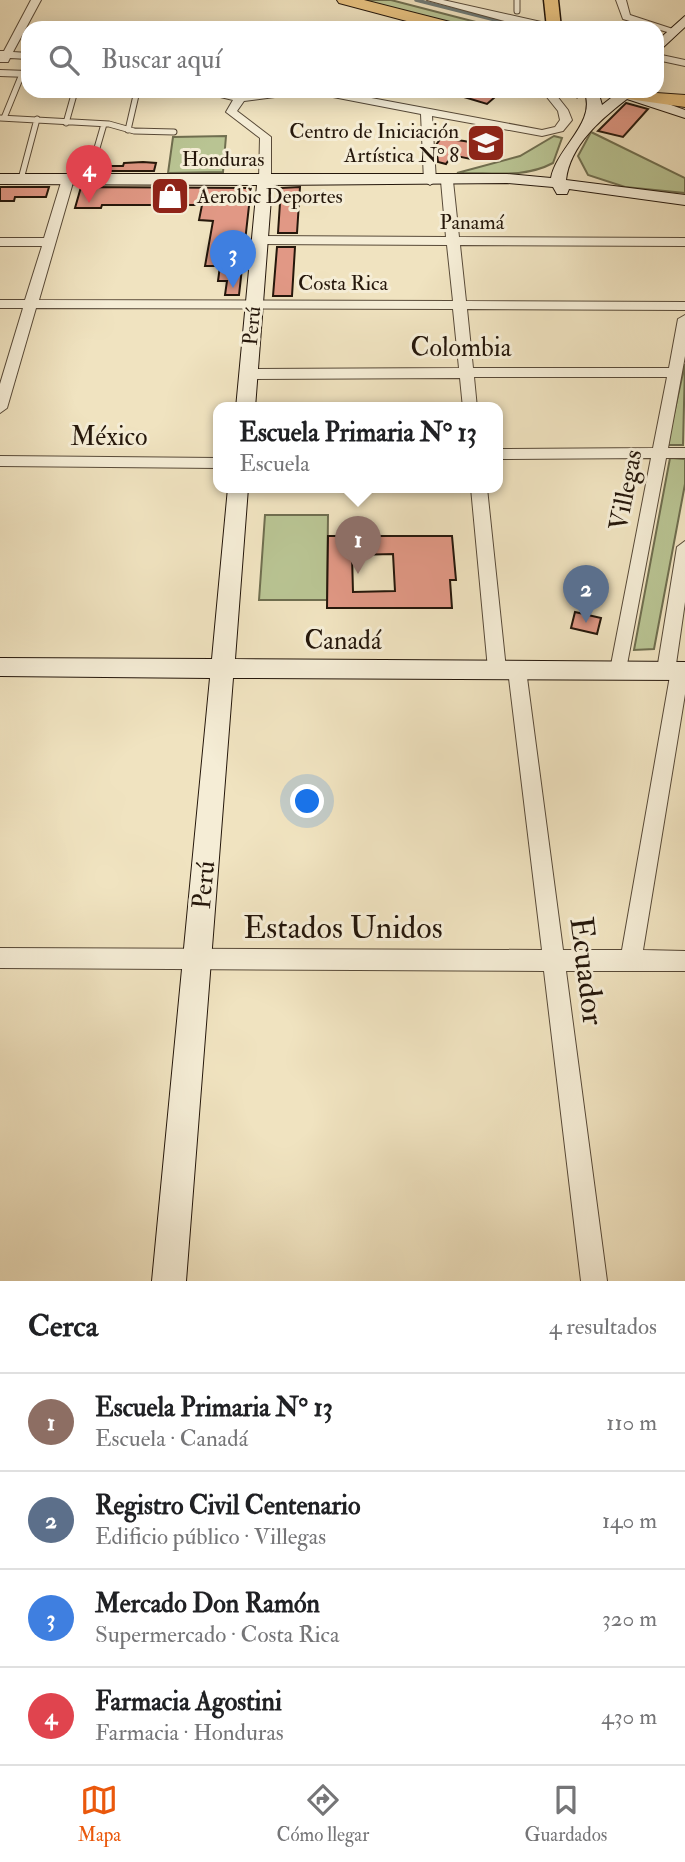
<!DOCTYPE html>
<html lang="es">
<head>
<meta charset="utf-8">
<style>
	body { margin:0; font-family:"IM FELL Double Pica",serif; background:#f2f2f2; color:#202124 }
	.you { position:absolute; left:308px; top:802px; width:24px; height:24px; margin:-18px; border:5px solid #fff; border-radius:50%; background:#1a73e8; box-shadow:0 0 0 10px #1a73e833 }
	.badge { display:grid; place-items:center; width:46px; height:46px; border-radius:50%; background:#ea580c; color:#fff; font-size:23px; font-weight:700 }
	.pin { position:absolute; translate:-50% -58px; filter:drop-shadow(0 2px 4px #0008) }
	.pin::after { content:''; position:absolute; top:37px; width:24px; height:21px; background:inherit; clip-path:polygon(0 0,100% 0,50% 100%) }
	.popup { position:absolute; left:213px; top:402px; width:290px; height:91px; box-sizing:border-box; display:grid; place-content:center; border-radius:14px; background:#fff; filter:drop-shadow(0 2px 5px #0005); font-size:23px; white-space:nowrap; color:#757577 }
	.popup b { font-size:26px; color:#202124 }
	.popup::after { content:''; position:absolute; left:50%; top:100%; margin-left:-14px; border:14px solid transparent; border-top-color:#fff }
	.list { margin:0; padding:0; list-style:none }
	h2 { display:flex; justify-content:space-between; align-items:center; height:91px; margin:0; padding:0 28px; font-size:30px }
	h2 small { font-size:23px; font-weight:400; color:#757577 }
	.list li { display:grid; grid-template-columns:46px 1fr auto; gap:21px; align-items:center; box-sizing:border-box; height:98px; padding:0 28px; border-top:2px solid #e0e0e0 }
	.list b { display:block; font-size:26px; white-space:nowrap }
	.list p { margin:0; font-size:23px; white-space:nowrap; color:#757577 }
	.list em { font-size:23px; font-style:normal; color:#757577 }
	.icon { flex:none; width:38px; height:38px; fill:none; stroke:currentColor; stroke-width:2; stroke-linecap:round; stroke-linejoin:round }
	.map { position:relative; flex:none; width:685px; height:1281px; overflow:hidden }
	.search { position:absolute; background:#fff; box-shadow:0 4px 18px #0003; left:21px; right:21px; top:21px; height:77px; display:flex; align-items:center; gap:18px; box-sizing:border-box; padding:0 24px; border-radius:21px; color:#757577; font-size:26px }
	.sheet { height:483px; background:#fff }
	nav { display:flex; justify-content:space-around; align-items:center; box-sizing:border-box; height:98px; border-top:2px solid #e0e0e0; background:#fff; font-size:19px; color:#757577 }
	nav a { display:grid; justify-items:center; gap:4px }
	nav .on { color:#ea580c }
	.map>svg:first-child { display:block }
</style>
</head>
<body>
<div class="map">
<svg width="685" height="1281" viewBox="0 0 685 1281">
	<rect width="100%" height="100%" fill="#f0e3c0"/>
	<filter id="stains"><feTurbulence type="fractalNoise" baseFrequency=".00286" numOctaves="4"/><feColorMatrix values="0 0 0 0 .2 0 0 0 0 .09 0 0 0 0 .02 0 0 0 .5 -.17"/></filter>
	<radialGradient id="worn" r=".72"><stop offset=".6" stop-color="#630" stop-opacity="0"/><stop offset="1" stop-color="#630" stop-opacity=".3"/></radialGradient>
	<path fill="#b9c493" stroke="#6f6e4f" stroke-width="2" d="M359,0H391L499,28H467Z
		M591,132L685,178V193L625,187L588,175L578,156Z
		M226,136L223,172L168,173L173,137Z
		M554,136L562,138L553,163C523,179 490,172 457,173L520,156Z
		M685,364L683,445H667Z
		M670,458L685,459V484L654,649L634,650Z
		M265,515H328L327,600H259Z"/>
	<g fill="none" stroke-linecap="round" stroke-linejoin="round">
		<path stroke="#6e7975" stroke-width="3.5" d="M416,0L527,28"/>
	</g>
	<path fill="#e19885" stroke="#25170b" stroke-width="2" fill-rule="evenodd" d="M455,91H502L487,104L454,94Z
		M626,103L648,109L623,137L598,131Z
		M441,138L464,141L490,146L480,161L452,155L446,164L438,162L436,145Z
		M124,163L143,162L156,163L154,171H96L97,166H123Z
		M0,187H49L46,197H15L14,201H0Z
		M81,187L251,188L239,295H225L227,281H218L220,266H205L213,221L199,220L202,205H102L101,208H75Z
		M300,187L297,233H278L281,188Z
		M277,247H295L292,296H273Z
		M328,536H452L456,580H450L452,608H327ZM393,554L395,591L353,592L352,555Z
		M575,612L601,618L597,634L571,628Z"/>
	<g fill="none" stroke-linecap="round" stroke-linejoin="round">
		<g stroke="#584a38" stroke-width="7">
			<path id="lane" d="M517,0V11
				M0,118L109,124L134,131L174,132
				M4,118L22,74
				M66,123L75,91
				M128,130L137,91
				M21,179L37,119
				M88,179L104,124"/>
		</g>
		<g stroke="#584a38" stroke-width="2">
			<path id="street" d="M31,0H41L13,52L28,53V59L10,58L8,62H0V51H4Z
				M427,0H443L559,26L527,27Z
				M616,0H626L630,15L679,31L674,34L623,19Z
				M657,54L685,60V66L657,60Z
				M0,70L28,71V77L0,76Z
				M195,91L240,95L272,91H334L542,130L555,127L560,120L558,111L542,91H553L568,110L572,120L563,131L542,136L432,116L436,181L430,185L424,181L421,114L333,97L290,95L244,101L237,111L271,137V180L265,184L259,180L260,138L226,112L233,100Z
				M68,175L74,179L39,300L453,301L447,245L260,244L254,240L260,236L446,237L441,181L447,177L453,181L459,237L685,238V246L460,245L466,301L685,302V310L467,309L473,368H669L678,319L685,315V356L668,448H685V458H666L625,675H613L610,670L651,458L498,459V449L653,448L667,377H474L477,408H463L460,378L248,379L241,374L248,369L459,368L453,309L36,308L7,408L0,413V384L23,308H0V300H25L42,246H0V238H44L62,179Z
				M0,456L218,458V468L0,466Z
				M471,488H487L506,669L503,674H491L488,669Z
				M685,541V602L676,664H685V694L643,950L685,951V971H566L607,1281H581L544,971L0,968V948L542,950L508,670L511,665H523L526,670L563,950H622L670,676L660,675L657,670L677,547Z"/>
		</g>
		<g stroke="#25170b" stroke-width="2">
			<path id="secondary" d="M685,16V27L657,53V41Z
				M584,91H598L602,105L620,91L635,92L685,110V118L627,99C601,119 570,145 566,180L685,195V205L569,189L567,194H557L553,187L507,183L272,185L255,408H236L257,185L0,184V174H507L551,178C557,147 598,122 584,91Z
				M228,488H248L235,659L685,662V680L233,678L186,1281H152L210,678L0,676V658L212,659Z"/>
		</g>
		<g stroke="#25170b" stroke-width="3">
			<path id="primary" d="M544,0H558L561,28H547Z"/>
		</g>
		<g stroke="#25170b" stroke-width="2">
			<path id="highway" d="M337,0H364L458,24L460,28H433L339,3Z
				M628,91L685,95V107L628,99L625,95Z"/>
		</g>
		<path stroke="#25170b" stroke-width="2" stroke-dasharray="3.5 2" stroke-linecap="butt" d="M467,26L476,28
			M565,91L578,98"/>
		<use href="#lane" stroke="#f5edd6" stroke-width="5"/>
		<use href="#street" fill="#f5edd6" fill-rule="evenodd"/>
		<use href="#secondary" fill="#f5edd6" fill-rule="evenodd"/>
		<use href="#primary" fill="#e8c280" fill-rule="evenodd"/>
		<use href="#highway" fill="#e8c280" fill-rule="evenodd"/>
	</g>
	<defs>
		<g id="school-square" transform="scale(2.0125)"><rect x="-9" y="-9" width="18" height="18" rx="4" fill="#8f2418" stroke="#f5edd6"/><path d="M0-5L7-2L0 1L-7-2ZM-4 1L0 2.5L4 1V4Q0 6-4 4Z" fill="#fff"/></g>
		<g id="shop-square" transform="scale(2.0125)"><rect x="-9" y="-9" width="18" height="18" rx="4" fill="#8f2418" stroke="#f5edd6"/><path d="M-5-2.5h2.3a2.7 3.5 0 0 1 5.4 0H5L5.5 6h-11ZM-1.5-2.5h3a1.5 2.3 0 0 0-3 0Z" fill="#fff"/></g>
	</defs>
	<g fill-rule="evenodd">
		<use href="#school-square" x="486" y="143"/>
		<use href="#shop-square" x="170" y="196"/>
	</g>
	<g text-anchor="middle" dominant-baseline="central" stroke-width="6" stroke-linejoin="round" paint-order="stroke">
		<g font-size="21" fill="#25170b" stroke="#f5edd6" text-anchor="end">
			<text x="459" y="131">Centro de Iniciación<tspan x="459" dy="24">Artística N° 8</tspan></text>
			<text x="197" y="196" text-anchor="start">Aerobic Deportes</text>
		</g>
		<g font-size="21" fill="#25170b" stroke="#f5edd6">
			<text x="223" y="159">Honduras</text>
			<text x="472" y="222">Panamá</text>
			<text x="343" y="283">Costa Rica</text>
			<text transform="translate(252 326) rotate(-85)">Perú</text>
		</g>
		<g font-size="26" fill="#25170b" stroke="#f5edd6">
			<text x="461" y="348">Colombia</text>
			<text x="109" y="437">México</text>
			<text transform="translate(626 490) rotate(-79)">Villegas</text>
			<text x="343" y="641">Canadá</text>
			<text transform="translate(204 885) rotate(-85)">Perú</text>
		</g>
		<g font-size="32" fill="#25170b" stroke="#f5edd6">
			<text x="343" y="928">Estados Unidos</text>
			<text transform="translate(587 971) rotate(83)">Ecuador</text>
		</g>
	</g>
	<rect width="100%" height="100%" filter="url(#stains)"/>
	<rect width="100%" height="100%" fill="url(#worn)"/>
</svg>
<div class="you"></div>
<div class="pin badge" style="left:358px;top:574px;background:#8d6e63">1</div>
<div class="popup"><b>Escuela Primaria N° 13</b>Escuela</div>
<div class="pin badge" style="left:586px;top:623px;background:#5c6f8a">2</div>
<div class="pin badge" style="left:233px;top:288px;background:#3f7fe0">3</div>
<div class="pin badge" style="left:89px;top:203px;background:#e0444e">4</div>
<div class="search"><svg class="icon" aria-label="search" viewBox="0 0 24 24"><circle cx="10" cy="10" r="6"/><path d="M15 15l6 6"/></svg>Buscar aquí</div>
</div>
<section class="sheet">
<h2>Cerca<small>4 resultados</small></h2>
<ul class="list">
<li><span class="badge" style="background:#8d6e63">1</span><div><b>Escuela Primaria N° 13</b><p>Escuela · Canadá</p></div><em>110 m</em></li>
<li><span class="badge" style="background:#5c6f8a">2</span><div><b>Registro Civil Centenario</b><p>Edificio público · Villegas</p></div><em>140 m</em></li>
<li><span class="badge" style="background:#3f7fe0">3</span><div><b>Mercado Don Ramón</b><p>Supermercado · Costa Rica</p></div><em>320 m</em></li>
<li><span class="badge" style="background:#e0444e">4</span><div><b>Farmacia Agostini</b><p>Farmacia · Honduras</p></div><em>430 m</em></li>
</ul>
</section>
<nav>
<a class="on"><svg class="icon" aria-label="map" viewBox="0 0 24 24"><path d="M3 6l6-2 6 2 6-2v14l-6 2-6-2-6 2zM9 4v14M15 6v14"/></svg>Mapa</a>
<a><svg class="icon" aria-label="directions" viewBox="0 0 24 24"><path d="M12 3l9 9-9 9-9-9zM9 14v-3h6M13 9l2 2-2 2"/></svg>Cómo llegar</a>
<a><svg class="icon" aria-label="saved" viewBox="0 0 24 24"><path d="M7 4h10v16l-5-4-5 4z"/></svg>Guardados</a>
</nav>
</body>
</html>
